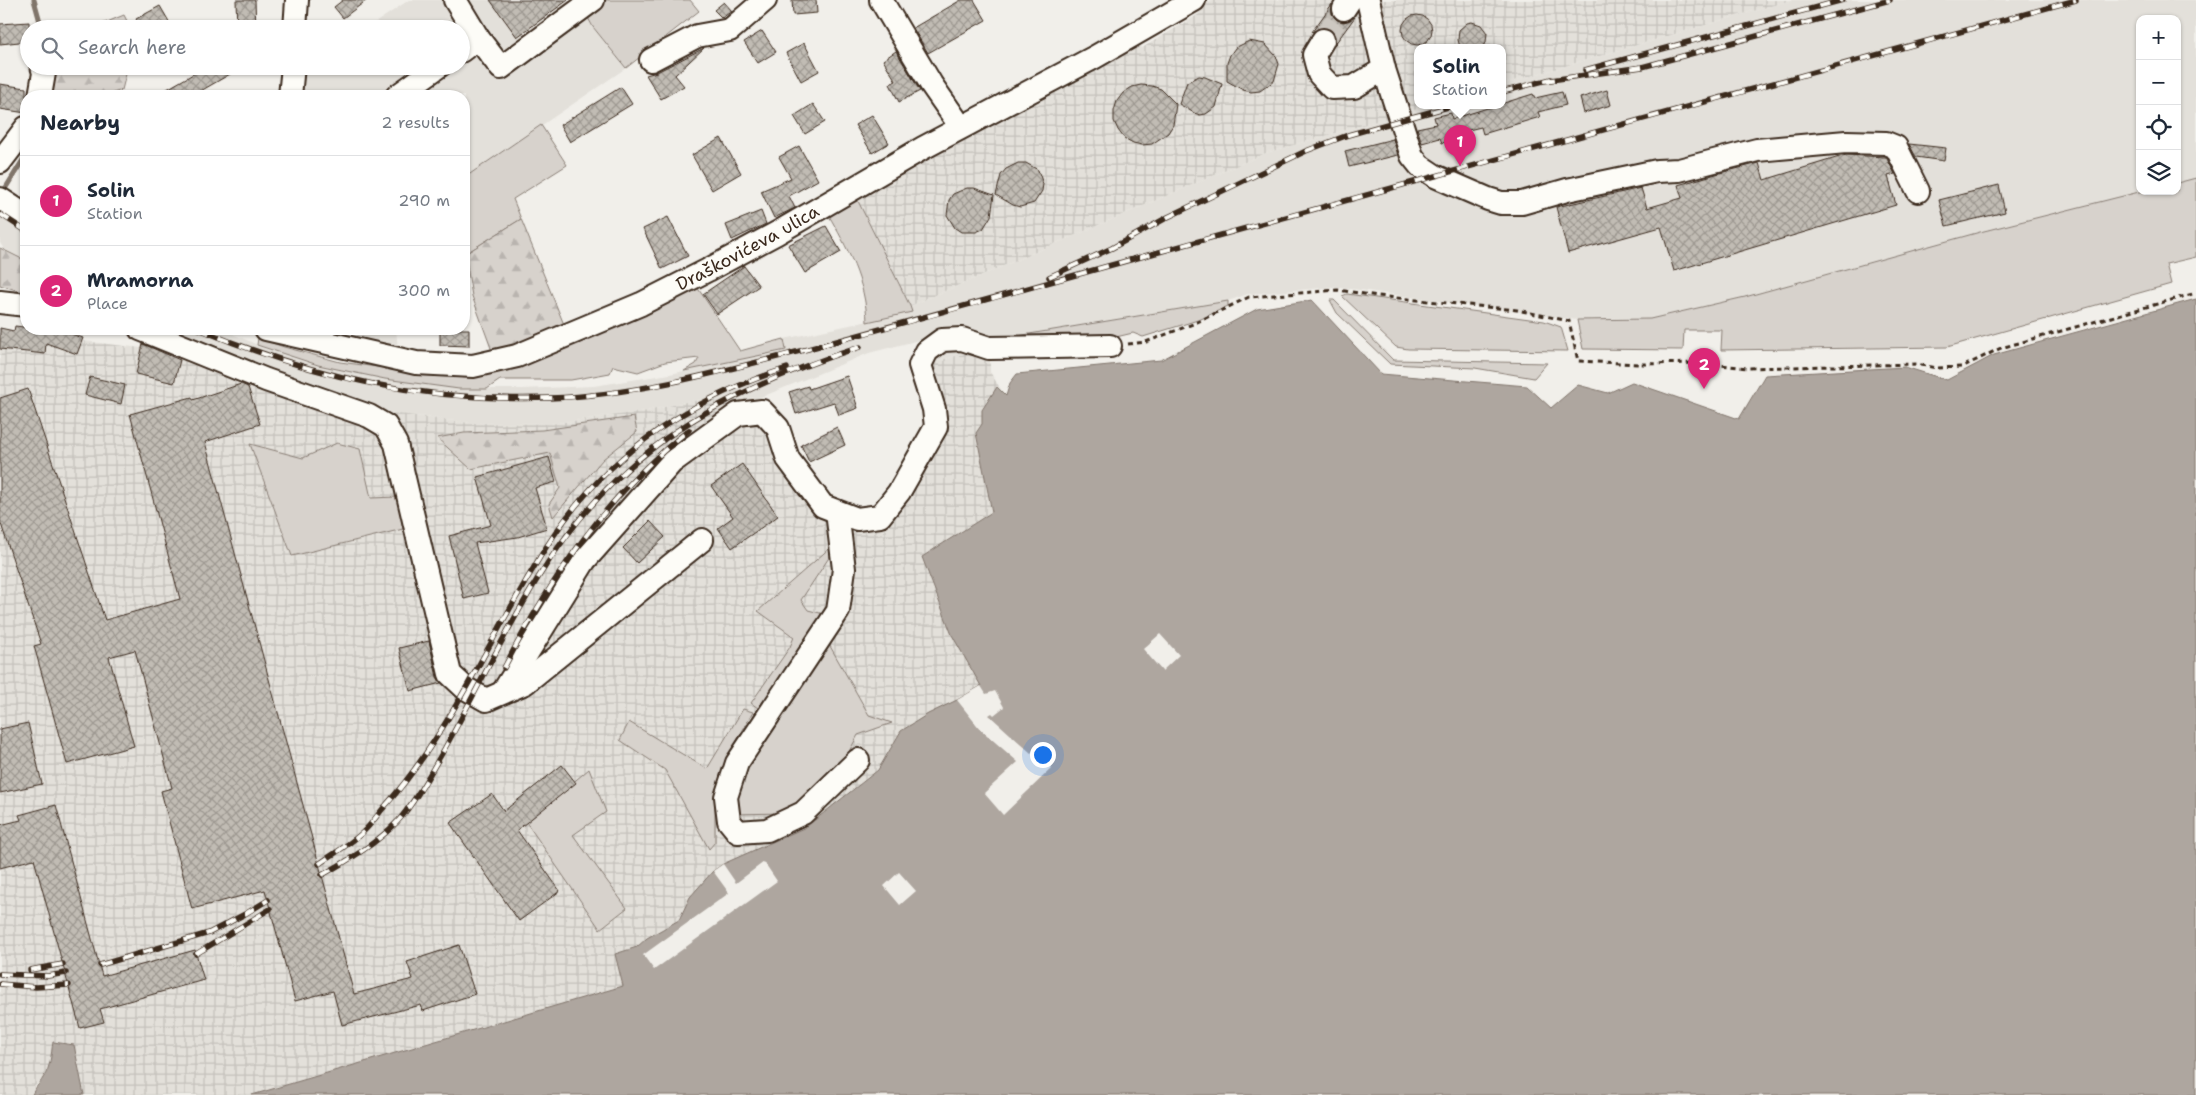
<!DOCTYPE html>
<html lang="en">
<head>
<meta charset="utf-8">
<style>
	body { margin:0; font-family:"Shantell Sans",sans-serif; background:#f6f6f7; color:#1f2937 }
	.controls { position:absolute; right:15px; top:15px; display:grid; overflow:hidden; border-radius:10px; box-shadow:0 1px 4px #0004 }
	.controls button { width:45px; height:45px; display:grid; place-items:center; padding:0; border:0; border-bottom:1px solid #e0e1e3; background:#fff; color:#1f2937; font:25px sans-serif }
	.you { position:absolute; left:1042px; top:754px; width:18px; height:18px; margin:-12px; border:4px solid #fff; border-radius:50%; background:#1a73e8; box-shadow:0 0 0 8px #1a73e833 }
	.badge { display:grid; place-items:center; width:32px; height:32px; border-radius:50%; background:#db2777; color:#fff; font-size:16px; font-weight:700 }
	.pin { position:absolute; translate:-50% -41px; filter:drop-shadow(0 1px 2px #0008) }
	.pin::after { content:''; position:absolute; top:26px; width:18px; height:15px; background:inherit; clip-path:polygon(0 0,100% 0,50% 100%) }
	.popup { position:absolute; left:1414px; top:44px; width:92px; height:65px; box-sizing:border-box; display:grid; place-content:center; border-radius:10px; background:#fff; filter:drop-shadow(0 1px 4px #0005); font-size:16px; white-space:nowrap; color:#747a83 }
	.popup b { font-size:19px; color:#1f2937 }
	.popup::after { content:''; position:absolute; left:50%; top:100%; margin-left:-10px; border:10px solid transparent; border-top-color:#fff }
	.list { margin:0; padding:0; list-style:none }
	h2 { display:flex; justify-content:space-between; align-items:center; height:65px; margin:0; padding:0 20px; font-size:21px }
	h2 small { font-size:16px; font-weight:400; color:#747a83 }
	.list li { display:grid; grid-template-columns:32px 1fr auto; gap:15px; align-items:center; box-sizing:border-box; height:90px; padding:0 20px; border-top:1px solid #e0e1e3 }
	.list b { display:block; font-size:19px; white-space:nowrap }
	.list p { margin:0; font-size:16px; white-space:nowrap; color:#747a83 }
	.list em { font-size:16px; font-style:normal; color:#747a83 }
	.icon { flex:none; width:28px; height:28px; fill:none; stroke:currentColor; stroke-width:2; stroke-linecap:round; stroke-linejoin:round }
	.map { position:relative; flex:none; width:2196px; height:1095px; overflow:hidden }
	.search { position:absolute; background:#fff; box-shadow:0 1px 4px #0004; left:20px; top:20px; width:450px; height:55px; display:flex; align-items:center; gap:12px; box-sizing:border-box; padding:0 18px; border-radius:28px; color:#747a83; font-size:19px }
	.panel { position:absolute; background:#fff; box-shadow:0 1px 4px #0004; left:20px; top:90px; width:450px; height:245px; border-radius:20px }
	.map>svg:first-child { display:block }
</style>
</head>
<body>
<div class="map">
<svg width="2196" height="1095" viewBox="0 0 2196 1095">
	<defs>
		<pattern id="industrial-grid" width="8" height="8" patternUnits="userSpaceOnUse" patternTransform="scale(1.25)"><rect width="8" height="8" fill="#e3e0da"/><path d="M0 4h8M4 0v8" fill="none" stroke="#c4c0bb"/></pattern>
		<pattern id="forest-firs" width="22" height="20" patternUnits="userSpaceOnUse" patternTransform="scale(1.25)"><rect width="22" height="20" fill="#d7d2cc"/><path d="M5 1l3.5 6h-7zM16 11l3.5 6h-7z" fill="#b9b4af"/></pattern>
		<pattern id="building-cross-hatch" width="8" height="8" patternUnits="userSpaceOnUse" patternTransform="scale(1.25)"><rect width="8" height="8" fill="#c1bcb4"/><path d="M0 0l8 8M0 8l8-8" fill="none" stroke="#9e9992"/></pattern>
	</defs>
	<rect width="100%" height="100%" fill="#f1efea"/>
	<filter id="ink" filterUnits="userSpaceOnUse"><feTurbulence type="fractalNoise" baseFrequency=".02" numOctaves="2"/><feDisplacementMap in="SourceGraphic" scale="10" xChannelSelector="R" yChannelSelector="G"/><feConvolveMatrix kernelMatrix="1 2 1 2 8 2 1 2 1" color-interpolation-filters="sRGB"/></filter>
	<g filter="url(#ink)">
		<path fill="#e3e0da" d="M409,0H606L587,17L593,27L626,68L464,178V96H299L304,66H461V29H366Z
			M1791,0H2196V178L2177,183V19H2140V191H2143L1980,232L1745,297L1650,319L1577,320L1338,287L1248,294L1228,301L993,340L978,350L926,364L919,340L869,353L759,398L690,401L647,411L550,424L470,423L393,413L356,403L156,329H221L265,348L318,365L385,379L459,389H522L594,386L670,374L786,350L784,339L911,312L910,306L1266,153L1432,105H1502L1503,84Z
			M0,205L26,223V261L4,249L0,243Z
			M295,329H396L398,350Z"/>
		<path fill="url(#industrial-grid)" d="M1211,0H1791L1503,84L1502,47H1418V105H1432L1266,153L910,306L856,197L1137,40L1142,48L1199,14L1197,6Z
			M0,331L208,356L393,413L470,423L550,424L647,411L690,401L759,398L776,452L807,500L830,526L850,529L881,528L899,501L944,424L926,364L978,350L990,355V372L1005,396L997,387L982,410V424L977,433L992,512L922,557L952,634L1137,633L901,731L878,770L806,827L723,864L690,897L679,920L647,938L637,947L615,954L623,986L252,1095H84L74,1045L53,1042L50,1064L43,1078L35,1086L32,1095H0Z"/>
		<path fill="#d7d2cc" stroke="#897e75" d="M606,0H690L699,11L626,68L593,27L587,16Z
			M541,125L567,165L513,199L521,219L465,254L464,178Z
			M2196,178V257L2166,264L2171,284L1947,347L1721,350L1722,330H1684L1683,350L1583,349L1577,320L1650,319L1745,297L1980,232L2143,191H2177V183Z
			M856,197L910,306L912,312L867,322C866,282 847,247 828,214Z
			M697,287L740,351L784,339L786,350L684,371L696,364L699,358L665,362L638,372L613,366L610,373L571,380H500L487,389H459L385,379L318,365L257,345L258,338L284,347L340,362L444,376L618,326L673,301Z
			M1347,294L1544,321L1561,327L1568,351L1408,349L1396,347L1342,296Z
			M1330,300H1334L1393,360L1547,363L1534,378L1475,368L1390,364L1337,313Z
			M1228,301V306L1201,319L1143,337L1133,333L1116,337L993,340Z
			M337,443L360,449L371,498L397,497L403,529L292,556L250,444L303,458Z
			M832,546L834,550L801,600L808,610L828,615L758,708L751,703L790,647L794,637L758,611Z
			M826,639L869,715L892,723L858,735L840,768L784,813L734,814L740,766Z
			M743,709L753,712L726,760L715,800V842L709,849L665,770L620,740L629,722L707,769Z
			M589,769L606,812L573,835L627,908L600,929L526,822Z"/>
		<path fill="url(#forest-firs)" stroke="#897e75" d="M124,15L131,29H90Z
			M57,66H128L122,90L104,96H52Z
			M521,219L565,327L511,347L492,351L472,296L465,254Z
			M0,248L26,261V293L0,285Z
			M634,417L637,432L603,459L553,517L549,504L560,488L550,453L471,469L437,438L464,433L542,430Z"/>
		<path fill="#aea69f" stroke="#80746b" d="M2196,299V1095H252L623,986L615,954L637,947L647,938L679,920L690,897L713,871L723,864L806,827L878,770L901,731L928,714L957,700L981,686L952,635L922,557L992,512L976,433L982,424V410L997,387L1006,396L1010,383L1017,374L1161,360L1257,309L1312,300L1381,374L1527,386L1551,408L1578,385L1608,393L1632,382L1739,419L1765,375L1905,367L1947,380L1994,355Z
			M53,1042L74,1045L84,1095H32C35,1087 39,1085 43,1078C51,1067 51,1054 53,1042Z"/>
		<path fill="#f1efea" d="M1160,634L1179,655L1162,671L1143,649Z
			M981,686L986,694L995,691L1004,707L994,715L992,713L989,715L1031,753L1035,749L1052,768L1003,815L984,793L1018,762L980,729L957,700Z
			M764,862L777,881L654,970L643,955L729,893L713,871L723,864L736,883Z
			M899,872L916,891L900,905L884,886Z"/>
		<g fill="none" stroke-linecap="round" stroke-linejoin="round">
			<path stroke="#80746b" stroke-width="5" d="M34,0L42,29
				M5,189L26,155"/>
		</g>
		<path fill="url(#building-cross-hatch)" stroke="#3b2a1e" d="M236,0H255L256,29H237Z
			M343,0H367L343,18L334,7Z
			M490,0H568L517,37Z
			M792,0H816L817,13L793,15Z
			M961,0H974L986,20L928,53L913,28Z
			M724,2L732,11L722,18L714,10Z
			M1332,4V14L1337,20L1344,22L1355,17L1335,44V34L1329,29L1323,27L1312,32Z
			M160,6L171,25L164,29H142L136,19Z
			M1402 30a15 15 0 1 1 30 0a15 15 0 1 1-30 0Z
			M29,22V41L0,44V24Z
			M1472,22L1481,25L1487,33L1486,42L1484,47H1460L1458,40L1459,30L1467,23Z
			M762,31L776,52L758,63L744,42Z
			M1249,41L1265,44L1276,56L1279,64L1274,81L1260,91L1251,92L1243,90L1227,81V63L1230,55L1235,48Z
			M804,43L819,71L801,81L786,53Z
			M704,48L675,75L684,86L661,99L646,75L657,72Z
			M896,51L920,91L899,102L890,84L896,81L883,60Z
			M207,66H244L192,96H155Z
			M1199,76L1205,77L1222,84L1216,107L1206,114L1200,115L1194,113L1179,104L1187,82Z
			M0,84L26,88V113L0,109Z
			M1141,85L1152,86L1161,89L1176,104L1173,125L1168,133L1152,144L1142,145L1133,143L1124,138L1118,130L1114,121V111L1117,101L1123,93L1132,87Z
			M621,87L632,104L570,142L560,125Z
			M1607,90L1611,105L1584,113L1580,98Z
			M1562,92L1566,105L1538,112L1540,117L1483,134L1481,127L1456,133L1458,139L1442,143L1440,138L1422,143L1417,128L1436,124L1434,117L1451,113L1452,119L1533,94L1535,98Z
			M813,104L825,122L805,134L794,116Z
			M872,115L889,143L872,153L855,125Z
			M721,138L741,173L712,190L692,155Z
			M1393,139L1398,155L1349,167L1345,151Z
			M1909,144L1946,148L1944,161L1916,157Z
			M799,146L818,180L789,196L795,208L774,218L761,191L791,178L779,157Z
			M1846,155L1886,157L1895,174L1888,176L1896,205L1674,271L1661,227L1568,253L1556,207L1641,188L1647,208L1682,198L1678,185L1716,174L1759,163L1764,180Z
			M1018,163H1026L1038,170L1043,184L1042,191L1034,203L1020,207L1013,205L996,195L1001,175L1006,169Z
			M1999,185L2005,212L1946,226L1939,200Z
			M967,188H974L994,195L991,216L983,229L976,232H961L955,228L947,215L949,200L953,194Z
			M761,211L766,224L732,240L726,225Z
			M668,217L688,256L662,269L643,229Z
			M826,226L841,252L805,273L788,245Z
			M744,266L759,286L717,314L703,294Z
			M15,326L66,332L83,338L77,354L46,343L45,354L0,349V328L14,331Z
			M440,329H469V346L440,345Z
			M143,344L180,360L174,383L136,374Z
			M847,376L858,408L839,415L834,402L796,414L789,392L808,386L809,389Z
			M90,377L125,385L121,404L85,395Z
			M241,384L248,387L260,424L205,442L354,994L413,979L407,962L459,945L475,994L423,1011L421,1005L342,1025L333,991L295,1001L265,890L192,909L161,791L172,788L135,650L109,657L134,746L67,764L34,646L41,644L0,521V398L28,389L105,620L180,599L130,414L192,397L193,400Z
			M837,427L845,445L809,462L801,445Z
			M549,457L556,482L535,488L547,528L518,537L475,543L488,593L464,599L449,536L491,525L477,477Z
			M742,464L778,516L732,548L718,528L733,517L711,486Z
			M650,521L665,537L637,563L623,548Z
			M429,641L437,677L441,683L410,691L399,648Z
			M28,723L42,784L0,793V729Z
			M562,765L576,783L517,830L560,891L519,921L450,823L492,794L504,811Z
			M56,805L102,976L195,950L204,980L100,1009L104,1022L80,1028L34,859L0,868V825L21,820L19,815Z"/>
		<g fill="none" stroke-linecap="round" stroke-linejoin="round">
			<path stroke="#cdc8c1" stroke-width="22" stroke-dasharray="22 11" stroke-linecap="butt" d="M1323,40L1344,9"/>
			<g stroke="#3b2a1e" stroke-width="26">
				<g id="minor">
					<path d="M455,0L478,38L501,68L593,0"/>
					<path d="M881,0L931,84L961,127"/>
					<path d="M1368,0L1384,69L1412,156L1420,166L1435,176L1488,199L1501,203H1522L1567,190L1657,171L1679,170L1757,150L1846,142L1886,143L1896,147L1918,191"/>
					<path d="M1344,9L1350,0"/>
					<path d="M295,29L297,0"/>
					<path d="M1323,40L1314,55L1319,74L1332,88L1354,87L1384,69"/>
					<path d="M461,51L478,38"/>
					<path d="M651,60L697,36L730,30L765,0"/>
					<path d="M40,96L44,73L42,66"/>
					<path d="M290,96L293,66"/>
					<path d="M397,96L439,66"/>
					<path d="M0,162L26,128"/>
					<path d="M0,199L26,216"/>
					<path d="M0,302L26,305"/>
					<path d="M140,329L266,380L369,416L386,426L396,444L450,674L465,688L486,700L525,683L702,540"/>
					<path id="s1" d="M266,329L416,363L473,366L517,356L641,304L708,270L777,233L923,148L1095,57L1194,0"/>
					<path d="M837,512L844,569L838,611L737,763L726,797L729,821L738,832L767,830L803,813L858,760"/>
					<path d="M503,692L585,560L672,462L738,414L762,411L778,428L788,459L823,506L857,519L880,516L899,492L936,427L934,409L920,365L927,351L942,340L962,339L989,348L1110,346"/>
				</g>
			</g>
			<path stroke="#3b2a1e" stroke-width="3" stroke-dasharray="5 4" stroke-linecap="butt" d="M1128,344L1146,342L1193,324L1249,297L1338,290L1378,296L1517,310L1569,321L1578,361L1640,364L1703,363L1747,368L1917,364L1936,368L1962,367L2001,348L2196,293"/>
			<use href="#minor" stroke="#fdfcf7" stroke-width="22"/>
			<g stroke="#3b2a1e" stroke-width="5.5">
				<path id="rail" d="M1585,70L1843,0
					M1544,81L1642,67L1890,0
					M1502,92L1551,79
					M0,214L26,231
					M1049,277L1112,248L1168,217L1306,151L1348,135L1455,105
					M199,329C315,378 424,402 550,398C638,395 723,371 808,349C908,322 1008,294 1108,266C1431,177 1754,89 2076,0
					M504,668C551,578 608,493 689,430
					M319,864C333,854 349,845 362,833C371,825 378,814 386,805C440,744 476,668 516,598C533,569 550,538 571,512C627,441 702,395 787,368
					M322,875C349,860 376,844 398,821C415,802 428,777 441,755C470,704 495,651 525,600C557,543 600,488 653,448C713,401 788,370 860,347
					M196,954L270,909
					M100,965L209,933L245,914L268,900
					M30,970L63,964
					M0,974L48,976L66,973
					M0,984L36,987L69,985"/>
			</g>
			<use href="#rail" stroke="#fdfcf7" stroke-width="4" stroke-dasharray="11" stroke-linecap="butt"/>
		</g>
	</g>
	<g text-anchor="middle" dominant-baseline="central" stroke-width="4" stroke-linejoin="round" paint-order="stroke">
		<g font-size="18" fill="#3b2a1e" stroke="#fdfcf7">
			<text stroke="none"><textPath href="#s1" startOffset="511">Draškovićeva ulica</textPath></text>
		</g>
	</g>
</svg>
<div class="controls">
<button>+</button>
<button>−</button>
<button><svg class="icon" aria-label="locate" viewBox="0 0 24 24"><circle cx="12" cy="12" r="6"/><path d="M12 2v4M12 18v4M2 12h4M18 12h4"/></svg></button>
<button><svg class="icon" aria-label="layers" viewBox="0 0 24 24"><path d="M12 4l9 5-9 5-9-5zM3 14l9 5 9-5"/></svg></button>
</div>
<div class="you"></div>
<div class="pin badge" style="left:1460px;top:166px">1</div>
<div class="popup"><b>Solin</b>Station</div>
<div class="pin badge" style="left:1704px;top:389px">2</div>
<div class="search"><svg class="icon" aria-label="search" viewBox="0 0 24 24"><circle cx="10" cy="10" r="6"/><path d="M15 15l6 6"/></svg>Search here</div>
<section class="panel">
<h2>Nearby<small>2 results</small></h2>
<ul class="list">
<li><span class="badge">1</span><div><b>Solin</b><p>Station</p></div><em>290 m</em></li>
<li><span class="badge">2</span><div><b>Mramorna</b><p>Place</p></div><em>300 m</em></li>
</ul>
</section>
</div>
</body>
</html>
